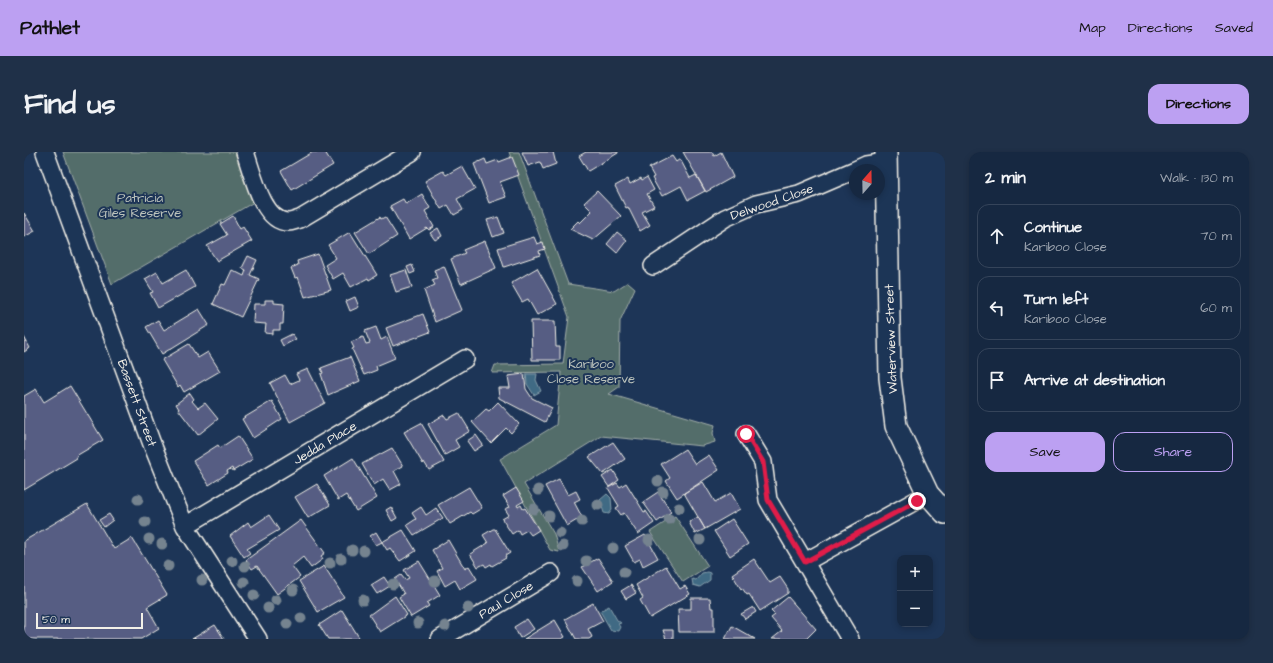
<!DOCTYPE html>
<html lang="en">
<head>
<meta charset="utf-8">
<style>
	body { margin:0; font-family:"Architects Daughter",sans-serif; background:#1f3048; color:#f1f3f6 }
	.controls { position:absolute; right:12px; bottom:12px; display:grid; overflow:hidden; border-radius:8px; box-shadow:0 2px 6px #0003 }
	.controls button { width:36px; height:36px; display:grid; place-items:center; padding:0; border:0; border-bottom:1px solid #35445a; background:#162841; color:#f1f3f6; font:20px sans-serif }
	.compass { position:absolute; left:825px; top:12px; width:36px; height:36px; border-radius:50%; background:#162841; box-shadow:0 2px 6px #0003; rotate:20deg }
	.scale { position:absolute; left:12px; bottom:10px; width:107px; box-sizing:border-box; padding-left:4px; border:2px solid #f4f1e8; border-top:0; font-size:11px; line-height:14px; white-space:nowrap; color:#f4f1e8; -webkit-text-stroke:3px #1d3557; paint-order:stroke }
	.stop { position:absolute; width:12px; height:12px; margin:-9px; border:3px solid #e11d48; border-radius:50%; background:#fff }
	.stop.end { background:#e11d48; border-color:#fff; box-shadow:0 1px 4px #0008 }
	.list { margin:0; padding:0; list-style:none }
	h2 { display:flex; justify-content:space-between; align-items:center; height:52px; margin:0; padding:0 16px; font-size:17px }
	h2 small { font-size:13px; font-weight:400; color:#9ea6b1 }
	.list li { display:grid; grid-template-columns:26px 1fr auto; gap:12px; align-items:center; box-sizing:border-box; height:64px; margin:0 8px 8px; padding:0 8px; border:1px solid #35445a; border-radius:12px }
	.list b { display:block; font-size:15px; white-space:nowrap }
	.list p { margin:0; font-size:13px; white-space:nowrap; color:#9ea6b1 }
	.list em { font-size:13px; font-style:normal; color:#9ea6b1 }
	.actions { display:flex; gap:8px; padding:12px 16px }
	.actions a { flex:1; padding:9px 0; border:1px solid #bca0f2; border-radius:12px; text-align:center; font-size:14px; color:#bca0f2 }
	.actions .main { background:#bca0f2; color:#111 }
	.icon { flex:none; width:22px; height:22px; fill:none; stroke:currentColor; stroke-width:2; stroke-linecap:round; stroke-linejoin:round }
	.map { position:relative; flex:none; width:921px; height:487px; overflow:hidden; border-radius:12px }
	header { display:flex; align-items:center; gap:24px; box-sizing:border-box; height:56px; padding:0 20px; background:#bca0f2; color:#111 }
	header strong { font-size:19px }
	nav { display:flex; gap:22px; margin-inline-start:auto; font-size:14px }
	.intro { display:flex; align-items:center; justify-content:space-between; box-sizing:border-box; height:96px; padding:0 24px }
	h1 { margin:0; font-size:28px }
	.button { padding:10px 18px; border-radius:12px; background:#bca0f2; color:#111; font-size:14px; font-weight:700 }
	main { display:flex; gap:24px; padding:0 24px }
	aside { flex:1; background:#162841; border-radius:12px; box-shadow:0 2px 6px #0003 }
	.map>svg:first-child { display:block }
</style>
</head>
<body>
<header>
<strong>Pathlet</strong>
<nav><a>Map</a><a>Directions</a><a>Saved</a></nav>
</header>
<div class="intro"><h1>Find us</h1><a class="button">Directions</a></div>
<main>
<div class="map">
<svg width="921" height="487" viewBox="0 0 921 487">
	<rect width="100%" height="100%" fill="#1d3557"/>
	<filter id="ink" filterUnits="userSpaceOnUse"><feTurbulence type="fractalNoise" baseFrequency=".025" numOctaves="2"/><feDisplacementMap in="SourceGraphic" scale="8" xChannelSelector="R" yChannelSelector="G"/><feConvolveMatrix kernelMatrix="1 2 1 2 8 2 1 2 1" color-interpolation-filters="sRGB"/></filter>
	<g filter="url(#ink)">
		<path fill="#536d6a" stroke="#a4afa9" d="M39,0H212L230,50L88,132Z
			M485,0H495L544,132L590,139L604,130L611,136L596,169L595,235L585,242L691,273L689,281L691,290L678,294L577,284L500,332L530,382L535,400L526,398L476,307L532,273L537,220L468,221L471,213L539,212L545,165Z
			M651,364L684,414L659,430L626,380Z"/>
		<path fill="#3f6a84" stroke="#87a0ac" d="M502,222H513L512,228L517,239L510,243L503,232Z
			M583,342L587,346L588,358L585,362L580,361L576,348Z
			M683,420L686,421V428L676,435L669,433L668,427L672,428L678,421Z
			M585,454L593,468L597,471L594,472L596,475L594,479L587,478L576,459Z"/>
		<path fill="#565d83" stroke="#f4f1e8" d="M289,0H301L309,13L268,38L257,19Z
			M498,0H529L532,12L519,17L516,10L504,14Z
			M562,0H594V1L564,19L555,4Z
			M659,0H688L690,4L697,0L709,25L682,40Z
			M648,4L652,10L656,7L666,26L672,23L681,39L664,48L657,34L638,44L628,26L630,25L625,16Z
			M488,5L495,23L476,30L482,45L465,51L450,12L461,7L463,12L474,8L475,10Z
			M438,14L451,37L433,47L439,58L430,63L424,53L417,57L401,29L419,19L422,23Z
			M623,25L630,38L623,42L630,54L618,60L626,73L616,79L604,55L602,56L591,34L604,27L606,32L617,26L618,28Z
			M573,39L597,64L569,88L546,77L554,69L556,71L568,59L560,51Z
			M398,42L406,56L401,59L410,75L405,78L403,76L385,87L366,54L379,47L382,52Z
			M0,61L11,79L0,85Z
			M209,64L216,77L219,75L228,89L193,109L183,94L203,83L196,72Z
			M356,65L357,67L361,65L373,84L345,102L331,80Z
			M474,65L480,81L469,85L463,68Z
			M414,76L418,84L411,88L406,81Z
			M326,80L353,123L345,128L344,126L327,135L319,121L309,127L301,113L312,106L304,93Z
			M593,80L603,88L593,101L583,92Z
			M510,85L513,92L519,90L521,97L515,99L516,103L480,115L474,96Z
			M461,89L472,116L437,132L427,107L441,101L439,98Z
			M294,102L307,138L281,145L274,125L271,126L267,116L274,113L273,109Z
			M224,104L233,108L226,123L235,127L217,165L189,152L198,132L201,133L208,118L220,124L222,118L218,116Z
			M388,113L391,120L386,122L383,115Z
			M420,114L438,158L411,170L400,138L411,133L408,128L413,126L410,118Z
			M513,116L533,152L513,163L504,147L498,150L487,131Z
			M162,118L171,135L134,156L126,141L129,140L121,127L133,120L139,131Z
			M382,118L388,135L372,140L366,123Z
			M331,145L335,155L326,159L322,149Z
			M241,148H250V151L260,152L259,172H256V178H249V182L241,181L242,172L229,171L230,152H241Z
			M175,157L185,173L138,202L122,175L134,168L140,178Z
			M399,162L406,180L369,194L362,176Z
			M507,169H531L532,195H536V208H508Z
			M352,175L357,188L363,185L371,206L352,214L353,218L340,223L328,197L330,196L327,190L339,185L342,192L346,191L341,179Z
			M268,182L272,187L259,194L256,188Z
			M0,185L6,196L0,200Z
			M165,192L174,206L184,200L196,219L160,240L156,233L154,235L138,208Z
			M326,205L336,229L304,243L297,222L299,221L297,216Z
			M284,217L301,251L266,270L246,231L261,223L266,232L275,228L272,222Z
			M500,222L502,237L508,246L528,256L521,270L475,246L474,236H486L484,224Z
			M46,234L79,288L52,304L53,306L0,338V244L12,237L20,250Z
			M166,241L170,247L168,249L174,256L181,251L194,267L174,283L154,257H155L152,252Z
			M248,249L258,267L229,286L218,267Z
			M474,250L495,272L487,281L482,276L467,291L448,270L462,257L465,259Z
			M435,261L446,279L431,288L435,295L421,303L404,272L420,263L423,267Z
			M397,271L420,310L405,318L400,310L399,312L380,280Z
			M452,283L459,293L450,299L443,289Z
			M214,284L229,307L209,319L208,316L203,319L204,321L185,333L169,309L194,293L196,296Z
			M589,290L601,307L579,322L565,305Z
			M368,296L379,314L370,319L377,332L366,338L359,327L350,333L338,312Z
			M661,297L671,312L685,303L695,318L653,346L642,329L646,326L637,312Z
			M329,306L353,346L332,359L322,343L314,348L300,324Z
			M589,318L595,328L585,335L578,325Z
			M535,327L544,343L552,339L556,347L550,350L558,365L543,374L521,334Z
			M679,330L691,350L707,341L716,357L681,377L660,341Z
			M593,331L596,335L602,331L620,360L622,359L630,371L614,382L600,361L597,363L592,356L595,354L584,336Z
			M293,332L306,353L284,366L271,345Z
			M445,335L458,356L448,362L446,360L426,372L414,353Z
			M492,336L500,349L493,353L494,355L497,353L499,357L501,356L515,378L507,383L503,378L496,382L494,378L488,382L478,367L485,363L481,357L486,355L479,344Z
			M634,340L647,360L633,370L619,350Z
			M63,352L90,397L108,386L143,443L123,455L135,476L117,487H0V389Z
			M367,355L373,366L368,369L362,358Z
			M397,355L402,363L412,356L419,366L390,383L383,373L392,367L388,361Z
			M85,362L89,368L80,375L75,368Z
			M245,363L255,378L223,397L226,401L220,405L206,384L224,370L227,375Z
			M674,365L681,377L671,382L665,370Z
			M708,367L724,392L706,404L690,379Z
			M277,368L301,401L297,404L299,407L287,416L279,405L268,414L276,425L253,442L233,414L228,417L222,408Z
			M469,377H471L486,401L481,404L482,406L468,414L467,412L462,415L460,412L454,415L446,402L464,391L459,383Z
			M379,378L392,399L376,409L366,396L363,398L358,390Z
			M352,380L358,390L352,393L346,384Z
			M621,383L634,406L619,414L616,407L610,410L601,394Z
			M424,388L441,417L445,414L453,427L436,437L431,428L421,434L413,419L418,416L408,398Z
			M574,406L589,429L574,439L558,415Z
			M730,407L746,431L756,425L764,437V441L736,459L725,442L723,443L718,436L717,437L708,422Z
			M395,409L416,443L403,451L405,454L387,465L375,445L380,442L371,427L377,423L381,428L385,426L380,418Z
			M300,414L320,445L294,460L275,429Z
			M642,414L656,437L661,434L666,442L626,466L616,448L619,446L612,433Z
			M360,425L366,434L353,442L347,433Z
			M607,433L612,441L602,447L597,439Z
			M371,444L383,463L356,480L345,463Z
			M764,445L792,477L782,487H748L758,479L747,466L751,463L747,459Z
			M667,446H686L687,456H690V480H655L654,457H667Z
			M569,451L579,469L564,477L568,485L565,487H552L541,467Z
			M729,455L732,460L721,467L717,462Z
			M318,458L336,487H304L295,473Z
			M503,467L510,477L496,486L490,475Z
			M531,468L541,485L537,487H500Z
			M191,473L200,487H168Z
			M708,474L731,487H701Z
			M639,478H649V487H642Z"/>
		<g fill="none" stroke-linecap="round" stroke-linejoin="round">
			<g stroke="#f4f1e8" stroke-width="20">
				<path id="minor" d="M21,0L128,292L161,374L234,487
					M221,0C228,19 238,70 264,70C268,70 272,68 276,67L388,0
					M831,18L842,13L862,10
					M629,114L701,66L732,52L775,42L831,18
					M722,282L739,310L744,348L826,487
					M161,374L441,207
					M781,410L904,342
					M416,487L527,421"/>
			</g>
			<g stroke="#f4f1e8" stroke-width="24">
				<path id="tertiary" d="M862,0L866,226L872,274L904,342L921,361"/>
			</g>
			<use href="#minor" stroke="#1d3557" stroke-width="17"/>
			<use href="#tertiary" stroke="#1d3557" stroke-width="21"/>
		</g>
		<g fill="#74838f">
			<circle cx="634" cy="329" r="5.5"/>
			<circle cx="514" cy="338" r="5.5"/>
			<circle cx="639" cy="340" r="5.5"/>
			<circle cx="114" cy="347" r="5.5"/>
			<circle cx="574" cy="353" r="5.5"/>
			<circle cx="655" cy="356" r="5.5"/>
			<circle cx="510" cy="357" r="5.5"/>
			<circle cx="525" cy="364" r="5.5"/>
			<circle cx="645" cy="367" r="5.5"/>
			<circle cx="558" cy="369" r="5.5"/>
			<circle cx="121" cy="370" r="5.5"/>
			<circle cx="536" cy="381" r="5.5"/>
			<circle cx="125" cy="387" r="5.5"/>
			<circle cx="625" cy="388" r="5.5"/>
			<circle cx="676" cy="388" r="5.5"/>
			<circle cx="138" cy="392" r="5.5"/>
			<circle cx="539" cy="394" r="5.5"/>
			<circle cx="589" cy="396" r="5.5"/>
			<circle cx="328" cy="398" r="5.5"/>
			<circle cx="340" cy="399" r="5.5"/>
			<circle cx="317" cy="407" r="5.5"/>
			<circle cx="208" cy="409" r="5.5"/>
			<circle cx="562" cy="409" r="5.5"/>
			<circle cx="306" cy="411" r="5.5"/>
			<circle cx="144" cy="414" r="5.5"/>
			<circle cx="221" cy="414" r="5.5"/>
			<circle cx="600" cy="420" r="5.5"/>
			<circle cx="178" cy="428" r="5.5"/>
			<circle cx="411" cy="429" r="5.5"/>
			<circle cx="553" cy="429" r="5.5"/>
			<circle cx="220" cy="430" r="5.5"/>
			<circle cx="369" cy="432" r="5.5"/>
			<circle cx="269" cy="438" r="5.5"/>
			<circle cx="230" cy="443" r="5.5"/>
			<circle cx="252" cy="448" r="5.5"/>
			<circle cx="339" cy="448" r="5.5"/>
			<circle cx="244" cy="456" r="5.5"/>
			<circle cx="444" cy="456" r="5.5"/>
			<circle cx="277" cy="466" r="5.5"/>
			<circle cx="394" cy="471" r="5.5"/>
			<circle cx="263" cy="472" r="5.5"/>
			<circle cx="421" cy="474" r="5.5"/>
		</g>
	</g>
	<g fill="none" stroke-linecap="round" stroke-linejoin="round" filter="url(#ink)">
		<path stroke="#e11d48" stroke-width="5" d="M722,282L739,310L744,348L781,410L893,349"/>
	</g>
	<g text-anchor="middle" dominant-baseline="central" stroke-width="4" stroke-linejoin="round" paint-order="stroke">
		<g font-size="13" fill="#bcc3bc" stroke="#1d3557">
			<text x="116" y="46">Patricia<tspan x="116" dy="15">Giles Reserve</tspan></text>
			<text x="567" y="212">Kariboo<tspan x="567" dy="15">Close Reserve</tspan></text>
		</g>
		<g font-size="13" fill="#f4f1e8" stroke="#1d3557">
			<text transform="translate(748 50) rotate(-19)">Delwood Close</text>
			<text transform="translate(867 187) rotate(-92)">Waterview Street</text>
			<text transform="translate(113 251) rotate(70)">Bassett Street</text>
			<text transform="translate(301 291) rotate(-31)">Jedda Place</text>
			<text transform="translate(482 448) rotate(-31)">Paul Close</text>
		</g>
	</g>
</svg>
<div class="controls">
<button>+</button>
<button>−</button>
</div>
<svg class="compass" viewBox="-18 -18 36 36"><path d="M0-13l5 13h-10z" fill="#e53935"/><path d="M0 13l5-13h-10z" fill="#9ea6b1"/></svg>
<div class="scale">50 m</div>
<div class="stop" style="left:722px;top:282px"></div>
<div class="stop end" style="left:893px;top:349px"></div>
</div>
<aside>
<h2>2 min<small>Walk · 130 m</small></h2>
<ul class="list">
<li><svg class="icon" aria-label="ahead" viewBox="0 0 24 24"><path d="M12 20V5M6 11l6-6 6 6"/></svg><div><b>Continue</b><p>Kariboo Close</p></div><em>70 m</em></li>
<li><svg class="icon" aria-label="left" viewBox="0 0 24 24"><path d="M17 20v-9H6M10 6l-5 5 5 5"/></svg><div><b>Turn left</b><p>Kariboo Close</p></div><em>60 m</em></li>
<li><svg class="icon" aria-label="arrive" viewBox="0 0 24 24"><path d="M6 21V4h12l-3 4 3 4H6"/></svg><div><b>Arrive at destination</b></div></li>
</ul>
<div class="actions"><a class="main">Save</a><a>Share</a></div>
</aside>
</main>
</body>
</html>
